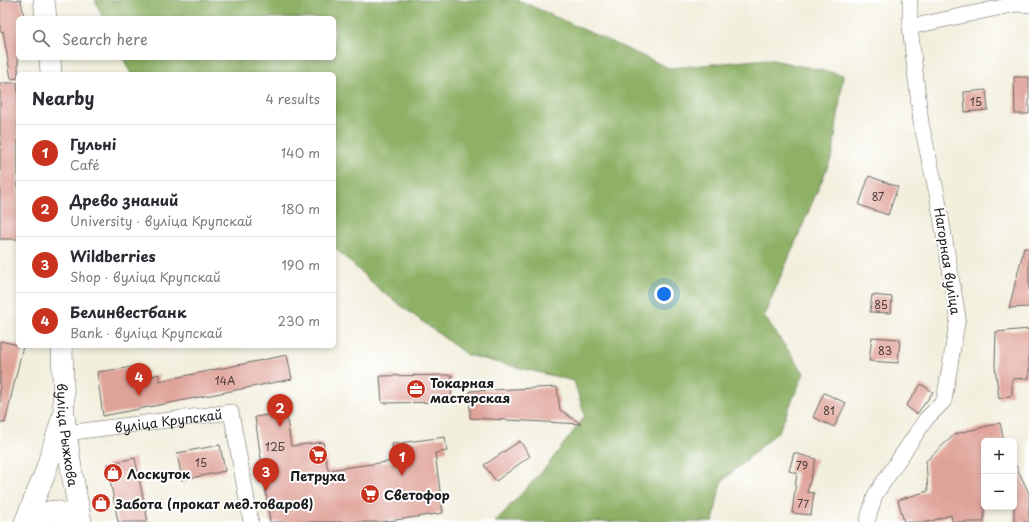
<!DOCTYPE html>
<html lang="en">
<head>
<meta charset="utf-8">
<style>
	body { margin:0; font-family:"Playpen Sans",sans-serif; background:#f2f2f3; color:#2b2b33 }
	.controls { position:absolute; right:12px; bottom:12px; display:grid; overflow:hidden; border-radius:6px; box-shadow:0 2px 6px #0003 }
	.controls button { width:36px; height:36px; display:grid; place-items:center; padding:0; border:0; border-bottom:1px solid #e1e1e2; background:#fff; color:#2b2b33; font:20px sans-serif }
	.you { position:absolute; left:664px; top:294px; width:14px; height:14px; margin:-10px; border:3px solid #fff; border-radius:50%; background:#1a73e8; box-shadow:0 0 0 6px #1a73e833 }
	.badge { display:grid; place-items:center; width:26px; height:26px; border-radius:50%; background:#c8321e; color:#fff; font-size:13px; font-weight:700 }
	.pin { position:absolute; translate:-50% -33px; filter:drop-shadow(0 1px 2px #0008) }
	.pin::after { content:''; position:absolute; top:21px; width:14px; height:12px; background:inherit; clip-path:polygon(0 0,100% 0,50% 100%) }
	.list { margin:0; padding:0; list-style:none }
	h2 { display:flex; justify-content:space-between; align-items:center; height:52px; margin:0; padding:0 16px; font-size:17px }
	h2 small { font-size:13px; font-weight:400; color:#7c7c81 }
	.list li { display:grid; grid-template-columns:26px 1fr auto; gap:12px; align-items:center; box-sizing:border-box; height:56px; padding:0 16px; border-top:1px solid #e1e1e2 }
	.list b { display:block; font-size:15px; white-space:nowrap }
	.list p { margin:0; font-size:13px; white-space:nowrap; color:#7c7c81 }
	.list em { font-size:13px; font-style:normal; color:#7c7c81 }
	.icon { flex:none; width:22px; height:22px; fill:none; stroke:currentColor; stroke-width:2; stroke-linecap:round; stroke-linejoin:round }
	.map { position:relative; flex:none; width:1029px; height:522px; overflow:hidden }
	.search { position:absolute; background:#fff; box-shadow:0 2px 6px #0003; left:16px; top:16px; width:320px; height:44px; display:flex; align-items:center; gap:10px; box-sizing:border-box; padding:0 14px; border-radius:6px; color:#7c7c81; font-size:15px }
	.panel { position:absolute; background:#fff; box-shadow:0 2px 6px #0003; left:16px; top:72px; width:320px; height:276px; border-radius:6px }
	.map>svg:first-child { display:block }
</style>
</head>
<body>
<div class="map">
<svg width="1029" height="522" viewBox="0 0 1029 522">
	<rect width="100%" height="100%" fill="#fff"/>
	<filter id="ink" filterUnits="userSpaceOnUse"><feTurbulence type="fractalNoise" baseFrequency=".025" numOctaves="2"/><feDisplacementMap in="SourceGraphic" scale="8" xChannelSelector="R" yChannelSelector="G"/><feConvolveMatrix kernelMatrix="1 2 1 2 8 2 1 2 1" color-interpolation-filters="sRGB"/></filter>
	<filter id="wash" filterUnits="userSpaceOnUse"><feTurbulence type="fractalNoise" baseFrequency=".012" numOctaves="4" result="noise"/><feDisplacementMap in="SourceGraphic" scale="16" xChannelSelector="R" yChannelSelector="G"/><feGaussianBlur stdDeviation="0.9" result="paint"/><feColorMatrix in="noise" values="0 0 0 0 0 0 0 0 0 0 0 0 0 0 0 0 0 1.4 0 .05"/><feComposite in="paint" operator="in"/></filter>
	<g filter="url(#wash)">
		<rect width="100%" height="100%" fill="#f2efdd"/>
		<path fill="#8eb166" stroke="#556641" d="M95,0H518L669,68L768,59L843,75L833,154L764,316L804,373L779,431L721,482L713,522H495L547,466L585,416L574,381L467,355L379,289L334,247V74H131L123,58H334V18H103Z"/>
		<g id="blocks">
			<path fill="#dfa298" d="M0,0H21L24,18H18V78L11,79L3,31L0,32Z
				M1014,77H1029V114H1015Z
				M0,83H18V239H0Z
				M986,90L988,110L965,112L964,92Z
				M869,176L898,187L888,215L859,205Z
				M1024,248H1029V307L1009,308Z
				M872,295L892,297L891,313L870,312Z
				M1029,329V378L1012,379V395L999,399L995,366L996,332Z
				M872,337L900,339L898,363L869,361Z
				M0,341L23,346L5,423L0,422Z
				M287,355L292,379L103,416L97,372L133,367L135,381L159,374V381Z
				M452,375L451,402L382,403L380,376Z
				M921,384L933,392L917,414L906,406Z
				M557,387L560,410L581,424L470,418V391Z
				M824,393L846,403L834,427L813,417Z
				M286,412L291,446L323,442L328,470L394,461L392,444L445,437L447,451L435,453L443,513L382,522H270L255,417Z
				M1000,423L1004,441H984V522H952L951,515L928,522H904L898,500L928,491L926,461L955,434Z
				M520,441L530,456L496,481L484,465Z
				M220,445L225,471L182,480L177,453Z
				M794,453L816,459L807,492L814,493L811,515L792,513L797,473L789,471Z
				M135,458L148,522H118L107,464Z
				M1014,462L1029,493V522H1014Z"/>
		</g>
	</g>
	<g filter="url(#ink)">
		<use href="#blocks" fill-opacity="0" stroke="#676660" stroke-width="1"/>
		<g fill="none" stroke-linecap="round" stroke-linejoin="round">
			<g stroke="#676660" stroke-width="16">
				<g id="minor">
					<path d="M910,27L1016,4L1029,5"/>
					<path id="s1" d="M66,433L231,412L251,522"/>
					<path d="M867,522L875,495L926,419L944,401L958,317L937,194L921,123L910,27V0"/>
				</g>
			</g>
			<g stroke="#676660" stroke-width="22">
				<g id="secondary">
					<path d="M44,0L46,18"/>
					<path d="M50,58L51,74"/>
					<path id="s2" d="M62,346L64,415L71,468L81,522"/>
					<path d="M25,522L44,476L62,419"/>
					<path d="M32,522C37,519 43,513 48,512C58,509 69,515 74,522"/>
				</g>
			</g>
			<use href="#minor" stroke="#fff" stroke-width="15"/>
			<use href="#secondary" stroke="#fff" stroke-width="21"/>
		</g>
	</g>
	<defs>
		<g id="office-disc" transform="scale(1)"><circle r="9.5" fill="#c8321e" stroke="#fff"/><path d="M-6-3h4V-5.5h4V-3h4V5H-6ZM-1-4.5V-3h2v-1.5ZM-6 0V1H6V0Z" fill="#fff"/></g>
		<g id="supermarket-disc" transform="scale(1)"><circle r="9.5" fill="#c8321e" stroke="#fff"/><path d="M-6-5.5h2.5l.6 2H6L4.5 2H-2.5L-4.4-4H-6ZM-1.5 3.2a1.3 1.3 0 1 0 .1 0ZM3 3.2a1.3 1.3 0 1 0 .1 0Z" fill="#fff"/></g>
		<g id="shop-disc" transform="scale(1)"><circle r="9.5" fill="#c8321e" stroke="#fff"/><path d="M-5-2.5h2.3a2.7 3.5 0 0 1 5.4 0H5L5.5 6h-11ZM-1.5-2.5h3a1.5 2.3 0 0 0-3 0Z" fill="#fff"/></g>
	</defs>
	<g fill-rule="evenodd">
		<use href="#office-disc" x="416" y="389"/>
		<use href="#supermarket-disc" x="318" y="455"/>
		<use href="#shop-disc" x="113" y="473"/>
		<use href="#supermarket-disc" x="370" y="494"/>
		<use href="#shop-disc" x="101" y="503"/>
	</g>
	<g text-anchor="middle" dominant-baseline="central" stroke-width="4" stroke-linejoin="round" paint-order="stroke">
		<g font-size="11" fill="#4d3e3b">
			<text x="976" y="101">15</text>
			<text x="878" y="196">87</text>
			<text x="881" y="304">85</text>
			<text x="885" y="350">83</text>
			<text x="225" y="380">14А</text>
			<text x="829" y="410">81</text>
			<text x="275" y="446">12Б</text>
			<text x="201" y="462">15</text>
			<text x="802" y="465">79</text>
			<text x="803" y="503">77</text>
		</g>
		<g font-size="13" fill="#1c1c1c" stroke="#fff">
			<text transform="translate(948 261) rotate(81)">Нагорная вуліца</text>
			<text stroke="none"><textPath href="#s1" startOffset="103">вуліца Крупскай</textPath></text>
			<text stroke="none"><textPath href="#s2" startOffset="89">вуліца Рыжкова</textPath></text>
		</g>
		<g font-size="13" font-weight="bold" fill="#1c1c1c" stroke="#fff" text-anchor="start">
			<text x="430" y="382">Токарная<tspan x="430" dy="15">мастерская</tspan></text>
			<text x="127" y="473">Лоскуток</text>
			<text x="318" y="475" text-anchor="middle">Петруха</text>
			<text x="384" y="494">Светофор</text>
			<text x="115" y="503">Забота (прокат мед.товаров)</text>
		</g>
	</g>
</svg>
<div class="controls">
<button>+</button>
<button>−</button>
</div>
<div class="you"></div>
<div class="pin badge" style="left:402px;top:476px">1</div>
<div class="pin badge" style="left:280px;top:427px">2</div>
<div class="pin badge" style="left:266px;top:491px">3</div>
<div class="pin badge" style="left:139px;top:396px">4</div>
<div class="search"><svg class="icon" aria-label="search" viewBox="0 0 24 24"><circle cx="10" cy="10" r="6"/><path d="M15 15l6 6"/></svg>Search here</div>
<section class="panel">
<h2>Nearby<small>4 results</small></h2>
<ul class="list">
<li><span class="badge">1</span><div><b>Гульнi</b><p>Café</p></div><em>140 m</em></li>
<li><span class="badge">2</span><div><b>Древо знаний</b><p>University · вуліца Крупскай</p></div><em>180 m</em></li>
<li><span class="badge">3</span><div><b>Wildberries</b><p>Shop · вуліца Крупскай</p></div><em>190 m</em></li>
<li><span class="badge">4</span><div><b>Белинвестбанк</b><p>Bank · вуліца Крупскай</p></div><em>230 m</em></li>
</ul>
</section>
</div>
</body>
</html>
